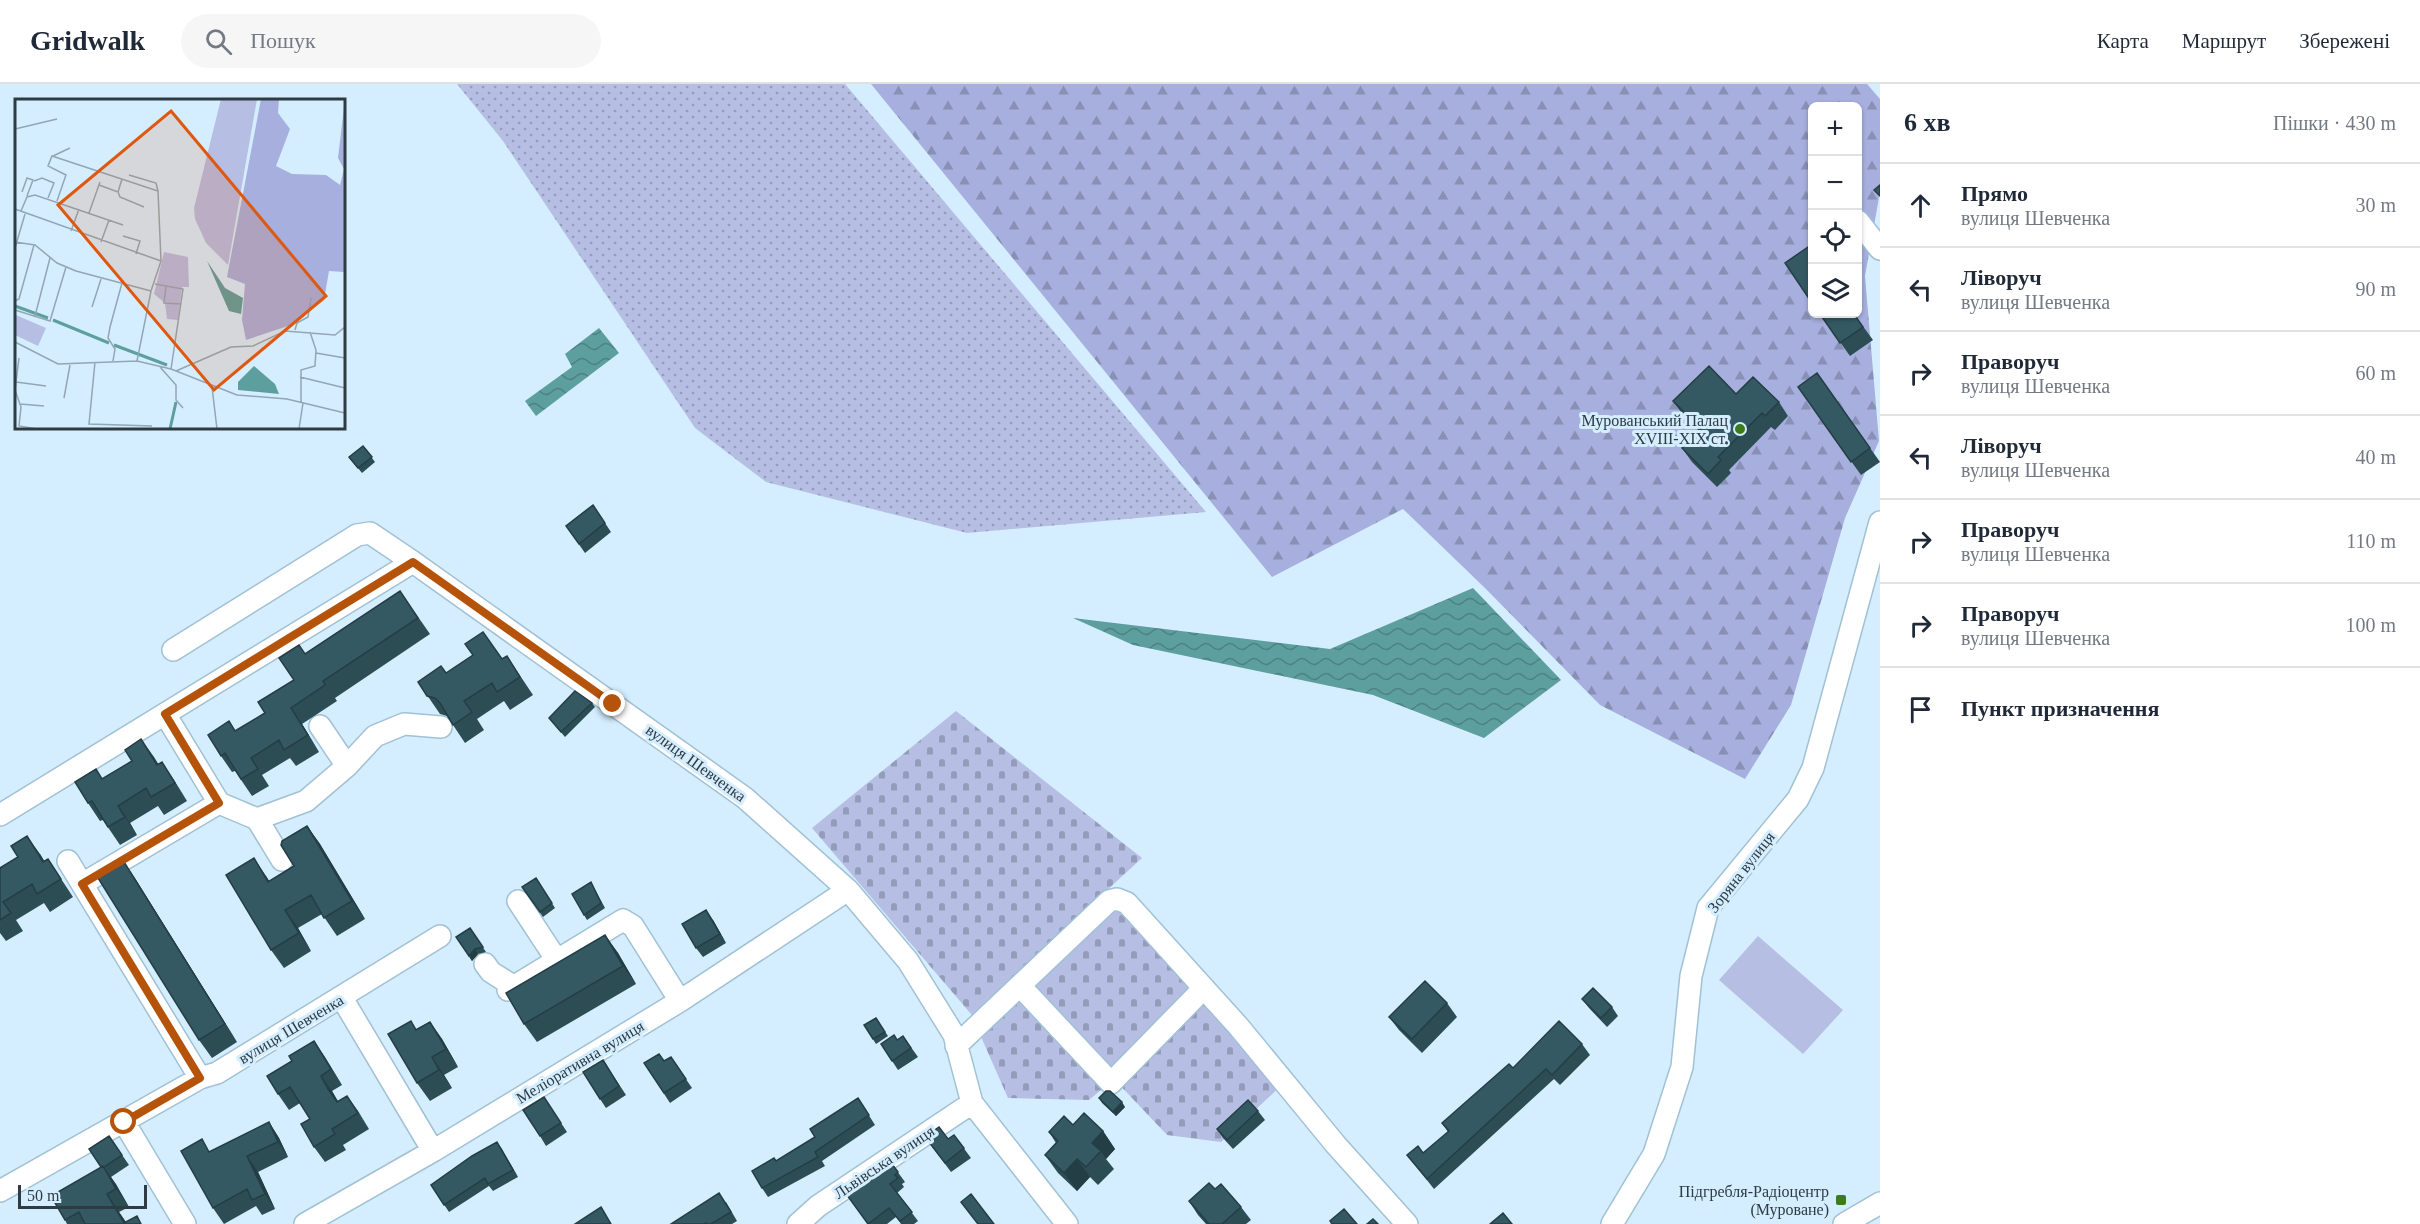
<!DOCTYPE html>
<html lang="uk">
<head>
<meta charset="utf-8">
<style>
	body { margin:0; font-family:"Times New Roman",serif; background:#f6f6f7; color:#1f2937 }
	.controls { position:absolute; right:18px; top:18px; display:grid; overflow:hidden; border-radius:9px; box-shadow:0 2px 4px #0004 }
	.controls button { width:54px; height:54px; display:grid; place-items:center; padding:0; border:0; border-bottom:2px solid #e0e1e3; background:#fff; color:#1f2937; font:30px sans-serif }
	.scale { position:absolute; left:18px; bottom:15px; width:129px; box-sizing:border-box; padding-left:6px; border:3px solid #2e3b43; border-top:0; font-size:16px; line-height:21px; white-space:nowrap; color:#2e3b43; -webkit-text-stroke:4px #d4eeff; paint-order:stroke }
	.stop { position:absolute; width:18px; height:18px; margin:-14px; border:4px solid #b45309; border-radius:50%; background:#fff }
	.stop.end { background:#b45309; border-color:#fff; box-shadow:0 2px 6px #0008 }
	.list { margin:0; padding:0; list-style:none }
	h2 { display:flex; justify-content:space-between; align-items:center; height:78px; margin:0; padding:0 24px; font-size:26px }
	h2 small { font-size:20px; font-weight:400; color:#747a83 }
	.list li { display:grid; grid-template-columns:39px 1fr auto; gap:18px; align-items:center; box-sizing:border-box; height:84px; padding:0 24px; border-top:2px solid #e0e1e3 }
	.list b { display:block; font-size:22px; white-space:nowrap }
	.list p { margin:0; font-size:20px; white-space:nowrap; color:#747a83 }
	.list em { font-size:20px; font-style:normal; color:#747a83 }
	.icon { flex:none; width:33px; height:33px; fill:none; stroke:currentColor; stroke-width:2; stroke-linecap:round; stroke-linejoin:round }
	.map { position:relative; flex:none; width:1880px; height:1140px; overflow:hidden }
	header { display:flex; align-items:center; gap:36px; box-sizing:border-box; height:84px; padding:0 30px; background:#fff; border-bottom:2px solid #e0e1e3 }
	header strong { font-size:28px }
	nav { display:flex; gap:33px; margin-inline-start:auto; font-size:21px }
	.search { width:420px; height:54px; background:#f6f6f7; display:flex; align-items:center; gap:15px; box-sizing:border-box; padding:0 21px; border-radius:33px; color:#747a83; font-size:22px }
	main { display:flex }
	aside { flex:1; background:#fff }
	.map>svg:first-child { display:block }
</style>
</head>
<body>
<header>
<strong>Gridwalk</strong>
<div class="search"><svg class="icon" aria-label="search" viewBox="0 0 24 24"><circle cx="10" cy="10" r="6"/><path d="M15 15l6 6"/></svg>Пошук</div>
<nav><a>Карта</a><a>Маршрут</a><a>Збережені</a></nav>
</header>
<main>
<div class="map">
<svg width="1880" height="1140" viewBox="0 0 1880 1140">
	<defs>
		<pattern id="grass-dots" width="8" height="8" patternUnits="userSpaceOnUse" patternTransform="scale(1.5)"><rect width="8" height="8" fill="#b6bee4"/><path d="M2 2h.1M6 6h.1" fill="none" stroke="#949cba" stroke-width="1.8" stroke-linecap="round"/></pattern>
		<pattern id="forest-firs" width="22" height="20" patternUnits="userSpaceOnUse" patternTransform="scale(1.5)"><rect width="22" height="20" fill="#a6afdd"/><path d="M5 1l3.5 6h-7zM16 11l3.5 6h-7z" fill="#8890b5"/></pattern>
		<pattern id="cemetery-stones" width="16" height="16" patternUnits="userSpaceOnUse" patternTransform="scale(1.5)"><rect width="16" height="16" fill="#b6bee4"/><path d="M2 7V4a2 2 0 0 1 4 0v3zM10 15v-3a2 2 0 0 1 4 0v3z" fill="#949cba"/></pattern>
		<pattern id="water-waves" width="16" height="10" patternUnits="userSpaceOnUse" patternTransform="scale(1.5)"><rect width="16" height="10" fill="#5d9e9e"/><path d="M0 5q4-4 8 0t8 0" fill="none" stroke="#4d8282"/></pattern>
	</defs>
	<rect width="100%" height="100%" fill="#d4eeff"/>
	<path fill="url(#grass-dots)" d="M457,0H845L1206,428L967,449L766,398L695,344L503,57Z"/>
	<path fill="url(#forest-firs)" fill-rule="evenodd" d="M871,0H1867L1880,15V108L1865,192L1879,357L1845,434L1791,621L1745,695L1600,621L1486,505L1403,425L1272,493ZM1812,22H1858V230H1812Z"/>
	<path fill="url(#cemetery-stones)" d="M956,627L1142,774L1106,807L1284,999L1221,1058L1167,1051L1114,995L1089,1016L1008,1014L971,930L812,744Z"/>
	<path fill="#b6bee4" d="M1758,852L1843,926L1803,970L1719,896Z"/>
	<path fill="url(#water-waves)" d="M599,244L619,269L536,332L525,317L572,283L565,270Z
		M1473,504L1561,596L1484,654L1373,611L1133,561L1073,534L1330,565Z"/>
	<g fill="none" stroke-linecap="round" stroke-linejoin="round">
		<g stroke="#a1c1d5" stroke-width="24">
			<path id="minor" d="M1858,137L1880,165
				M173,566L357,451L370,449L413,478
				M320,642L347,682
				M219,719L257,735L306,717L347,682L375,652L404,640L441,643
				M0,731L413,478L745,714L848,806L908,877L954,951L972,1019L1067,1140
				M257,735L282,776
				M68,777L200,994
				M82,800L219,719L165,630
				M518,817L556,875
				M485,880L491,888L513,902
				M1021,903L1111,999L1204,904
				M508,906L623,836L633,842L680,917
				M342,914L433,1067
				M956,962L1109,817L1117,815L1127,819L1239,943L1336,1061L1407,1140
				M124,1038L185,1140
				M0,1107L200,994L217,989L440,852
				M305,1140L433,1067L680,917L848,806
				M798,1140L818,1122L972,1019
				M1612,1140L1654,1070L1682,983L1691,892L1708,824L1798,715L1813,684L1880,438
				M1844,1140L1880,1119"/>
		</g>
		<use href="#minor" stroke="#fff" stroke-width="21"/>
	</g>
	<path fill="#2d4d55" d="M1820,230H1854L1873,256L1850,272Z
		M1817,289L1880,378L1861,391L1798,303Z
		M1736,310L1779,318L1788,332L1775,346L1771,343L1729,386L1731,389L1717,403L1692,378L1682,364L1699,347L1683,331L1673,317Z
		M363,362L375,378L362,389L349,373Z
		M593,421L611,448L585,469L566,442Z
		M400,507L430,550L335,614L337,617L302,640L319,668L296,682L290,674L262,691L269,702L252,712L235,687L232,688L221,672L236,647L265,629L294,596L305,570Z
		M507,572L533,611L510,626L504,617L477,635L484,646L465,659L447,632L440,630L418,598L502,575Z
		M592,619L595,623L565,653L549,634Z
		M141,655L158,681L162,678L187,717L164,731L158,722L130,739L137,751L120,761L103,736L100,737L88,719L103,695L132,677Z
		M307,742L320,760L365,835L337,852L322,830L298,844L311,867L284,884L271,866L266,792L269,797L294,782Z
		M40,770L44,777L48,775L73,813L50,828L44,819L16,836L23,847L6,857L0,849V784Z
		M124,778L136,796L237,958L212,974L199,956Z
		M536,794L555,824L543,833L522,803Z
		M591,798L605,824L587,836L584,831Z
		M713,836L726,859L703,873L696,864Z
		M470,844L486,868L478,870L472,877L456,853Z
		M605,851L618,869L636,900L537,958L524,940Z
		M1582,915L1612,923L1618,932L1607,943L1589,924Z
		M1447,919L1457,933L1422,969L1399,946L1389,933Z
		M876,934L888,952L876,960L864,941Z
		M411,937L416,945L430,938L442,955L458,983L444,991L452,1004L430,1017L417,999Z
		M903,952L918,973L898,986L881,960L897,956Z
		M314,957L342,1001L332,1007L338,1018L347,1012L369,1045L343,1061L346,1066L325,1078L314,1063L310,1035L300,1019L289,1026L278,1010L292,977Z
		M1582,960L1590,971L1560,1001L1554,995L1434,1105L1407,1071L1423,1069L1448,1048L1442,1039L1513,984Z
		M671,973L692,1004L670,1019L644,979L664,977Z
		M603,976L626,1011L606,1024L600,1015Z
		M544,1013L567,1048L546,1062L540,1052Z
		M858,1014L875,1041L822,1077L825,1082L768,1113L762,1104L776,1077L815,1053Z
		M1099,1014L1125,1023L1116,1032L1102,1019Z
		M1258,1027L1265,1036L1233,1065L1223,1054L1217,1045Z
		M269,1038L279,1054L288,1073L258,1088L275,1125L262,1131L256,1122L224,1140L213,1124L211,1067Z
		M1073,1041L1103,1047L1115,1065L1106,1075L1114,1085L1098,1101L1090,1093L1077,1107L1058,1089L1045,1071L1056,1059L1049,1048Z
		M954,1051L971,1074L951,1088L925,1053L948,1055Z
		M109,1052L129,1081L111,1093L129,1123L119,1128L126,1138L142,1140H67L65,1136L101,1083Z
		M497,1058L518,1093L493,1107L489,1102L449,1128L431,1101Z
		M889,1076L905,1098L902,1100L904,1103L897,1109L918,1137L914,1140H901L896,1133L887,1140H868L844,1107Z
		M1215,1105L1241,1123L1251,1136L1246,1140H1206L1198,1131L1189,1117Z
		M726,1118L737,1137L732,1140H671Z"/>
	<path fill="#243e45" d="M291,624L302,640L319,668L308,651Z
		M141,655L154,673L170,699L157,681Z
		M162,678L174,696L187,717L175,699Z
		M118,722L130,739L137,751L125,733Z
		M307,742L320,760L365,835L352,817Z
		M27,752L40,770L56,796L43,778Z
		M254,774L266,792L281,816L268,798Z
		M124,778L136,796L237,958L225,940Z
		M285,826L298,844L311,867L299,849Z
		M706,826L713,836L726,859L720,850Z
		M605,851L618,869L636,900L623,882Z
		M475,865L478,870L472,877L469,872Z
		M430,938L442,955L458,983L446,965Z
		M314,957L325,973L342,1001L331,985Z
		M432,973L444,991L452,1004L439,986Z
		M321,992L332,1007L348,1034L337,1018Z
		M347,1012L358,1027L369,1045L358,1029Z
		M1122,1018L1125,1023L1116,1032L1113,1028Z
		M269,1038L279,1054L288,1073L278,1058Z
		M1103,1047L1115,1065L1106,1075L1101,1067L1092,1059Z
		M497,1058L502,1065L518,1093L513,1086Z
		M247,1072L258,1088L275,1125L265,1110Z
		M1077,1075L1090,1093L1077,1107L1064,1089Z
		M103,1082L116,1100L129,1123L116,1105Z
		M107,1110L127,1140H125Z"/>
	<path fill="#345963" stroke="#243e45" stroke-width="1.5" d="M1880,101V112L1874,106Z
		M1808,163L1812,170V219L1785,179Z
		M1820,230H1854L1863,243L1840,259Z
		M1709,282L1736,310L1753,293L1779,318L1765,332L1762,329L1718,373L1721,376L1708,390L1682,364L1701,345L1673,317Z
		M1817,289L1870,364L1851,378L1798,303Z
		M363,362L372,373L358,384L349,373Z
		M593,421L605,439L579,460L566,442Z
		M400,507L418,534L323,597L325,601L291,624L308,651L284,666L279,656L251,674L258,685L241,695L225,669L221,672L208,651L229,637L235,647L265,629L258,618L294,596L279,574L299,561L305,570Z
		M483,548L502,575L507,572L520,593L497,608L492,599L464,617L472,628L453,641L440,619L435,614L427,612L418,598L441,582L446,589L473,571L465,560Z
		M575,607L592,619L561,648L549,634Z
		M141,655L157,681L162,678L175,699L151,713L146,704L118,722L125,733L108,743L92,717L88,719L75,698L96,685L102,695L132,677L125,666Z
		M307,742L352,817L324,834L311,811L285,826L299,849L271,866L226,791L254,774L268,798L294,782L281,761L282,757Z
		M27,752L43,778L48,775L61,795L37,810L32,800L3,818L11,829L0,836V784L18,773L11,762Z
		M124,778L225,940L199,956L98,794Z
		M536,794L552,819L540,828L522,803Z
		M591,798L601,819L584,831L572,810Z
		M706,826L720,850L696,864L682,840Z
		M470,844L483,863L475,865L469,872L456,853Z
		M605,851L623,882L524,940L506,909Z
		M1425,897L1447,919L1412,955L1389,933Z
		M1593,904L1612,923L1601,934L1582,915Z
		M876,934L885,948L873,955L864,941Z
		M411,937L416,946L430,938L446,965L432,973L439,986L417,999L388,950Z
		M1559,937L1582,960L1552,991L1546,985L1427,1095L1407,1071L1418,1062L1423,1069L1449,1047L1442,1039L1509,980L1513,984Z
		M894,951L897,956L903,952L911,964L892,977L881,960Z
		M314,957L331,985L321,992L328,1005L337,1018L347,1012L358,1029L332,1045L335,1050L314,1063L301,1040L310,1035L290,1003L278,1010L267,992L292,977L289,972Z
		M659,970L664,977L671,973L686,995L664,1009L644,979Z
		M603,976L619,1002L600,1015L583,988Z
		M1106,1007H1110L1122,1018L1113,1028L1099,1014Z
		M544,1013L561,1039L540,1052L523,1026Z
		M858,1014L869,1031L815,1068L818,1073L762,1104L752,1087L774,1074L776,1077L815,1053L810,1045Z
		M1248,1016L1258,1027L1227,1056L1217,1045Z
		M1084,1029L1103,1047L1092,1059L1101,1067L1086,1083L1077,1075L1064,1089L1045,1071L1058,1057L1049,1048L1064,1032L1073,1041Z
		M269,1038L278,1058L247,1072L265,1110L252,1116L247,1105L213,1124L181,1067L202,1055L209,1068Z
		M939,1043L948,1055L954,1051L964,1064L945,1079L925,1053Z
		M109,1052L122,1071L104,1083L103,1082L101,1083L89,1065Z
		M497,1058L513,1086L488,1100L485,1094L444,1121L431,1101L472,1072Z
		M889,1076L898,1088L895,1091L898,1094L890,1100L912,1128L900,1137L889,1124L868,1140L844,1107Z
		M103,1082L116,1105L107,1110L124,1139L137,1132L141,1140H85L79,1128L65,1136L51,1112Z
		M1209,1099L1215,1105L1221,1100L1241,1123L1222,1140H1209L1189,1117Z
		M719,1109L731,1128L711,1140H707L706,1139L704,1140H671Z
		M971,1110L994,1140H978L961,1118Z
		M601,1123L611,1140H575Z
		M1344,1125L1357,1140H1332L1330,1137Z
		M1503,1129L1512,1140H1490Z
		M1373,1135L1378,1140H1367Z"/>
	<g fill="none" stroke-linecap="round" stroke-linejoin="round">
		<path stroke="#b45309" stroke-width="8" d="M124,1038L200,994L82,800L219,719L165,630L413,478L613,620"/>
	</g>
	<g fill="#3c7b19" stroke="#d4eeff" stroke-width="2">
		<circle cx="1740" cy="345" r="6"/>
		<rect x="1835" y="1110" width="12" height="12" rx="3"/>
	</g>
	<g text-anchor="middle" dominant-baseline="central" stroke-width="6" stroke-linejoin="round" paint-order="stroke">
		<g font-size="16" fill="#2e3b43" stroke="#d4eeff" text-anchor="end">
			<text x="1728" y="336">Мурованський Палац<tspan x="1728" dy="18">XVIII-XIX ст.</tspan></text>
			<text x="1829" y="1107">Підгребля-Радіоцентр<tspan x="1829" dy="18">(Муроване)</tspan></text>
		</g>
		<g font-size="16" fill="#2e3b43" stroke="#d4eeff">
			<text transform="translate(696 679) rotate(36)">вулиця Шевченка</text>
			<text transform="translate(1741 788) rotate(-52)">Зоряна вулиця</text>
			<text transform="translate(291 945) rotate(-31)">вулиця Шевченка</text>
			<text transform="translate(580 978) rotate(-31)">Меліоративна вулиця</text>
			<text transform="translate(884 1078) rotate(-34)">Львівська вулиця</text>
		</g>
	</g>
	<g transform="translate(15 15)">
		<rect width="330" height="330" fill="#d4eeff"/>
		<path d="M206,0H242L213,166L191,144L180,120L179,109Z" fill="#b6bee4"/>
		<path d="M246,0H264L263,14L275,30L261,67L277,75L311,76L325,86L329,70L323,59L330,0V173L314,172L309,201L276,226L231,241L227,221L230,185L212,178Z" fill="#a6afdd"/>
		<path d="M149,153L173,158L174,188H167L163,221L152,220L150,204L139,195Z" fill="#b6bee4"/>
		<path d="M1,216L31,229L23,247L0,236Z" fill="#b6bee4"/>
		<path d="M192,162L210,189L228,199L226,215L214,212ZM239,267L260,285L264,295L223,291V283Z" fill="#5d9e9e"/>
		<path fill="none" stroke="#5d9e9e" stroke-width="3" d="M0,207L33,219M38,221L94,244M99,246L152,266M155,330L161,303"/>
		<path fill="none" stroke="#92a6b4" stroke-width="1.5" d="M0,30L42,20M38,57L55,49M114,76L141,84L143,92M19,82L27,79L39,84L33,99M84,86L103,93L107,80M7,93L12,79L18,81L12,97M103,93L105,98L129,108M42,102L51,76L33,67L37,57L143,92L146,162L136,192L122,262M0,110L146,162M6,112L12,98L20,96L108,126M74,114L85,83M56,132L64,110M108,137L125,142L121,155M0,143L20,146L42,164L61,172L136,192M86,143L94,121M0,149L10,115M140,185L168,190L156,270M151,187L149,204L166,205M0,202L4,200L19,146M77,208L86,180M0,211L35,222L51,168M20,217L35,159M280,231L282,224L293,218L296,199M0,243L43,265L122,262L156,270L222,296L272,300L330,314M301,254L330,259M4,259L0,291L6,308L4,327L22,330M98,262L100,250L93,239L95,228L107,184M80,263L74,325L137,327M145,268L161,286V301L168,309M161,272L216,248L238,247L270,232L320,236L330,228M285,278L330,289M1,283L31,287M197,288L202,330M49,299L55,266M286,303V271L300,267L301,251L295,233M5,305L29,307M284,330L288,304"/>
		<path fill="#df580f" fill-opacity="0.15" stroke="#df580f" stroke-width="3" d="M156,12L311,197L199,291L43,106Z"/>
		<rect width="330" height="330" fill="none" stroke="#2e3b43" stroke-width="3"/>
	</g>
</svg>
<div class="controls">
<button>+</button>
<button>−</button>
<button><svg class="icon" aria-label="locate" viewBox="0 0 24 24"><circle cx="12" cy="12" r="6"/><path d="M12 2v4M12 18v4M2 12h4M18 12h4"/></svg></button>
<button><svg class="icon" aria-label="layers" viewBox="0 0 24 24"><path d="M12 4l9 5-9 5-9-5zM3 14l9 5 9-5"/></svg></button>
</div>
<div class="scale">50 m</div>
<div class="stop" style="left:124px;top:1038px"></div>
<div class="stop end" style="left:613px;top:620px"></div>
</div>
<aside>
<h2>6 хв<small>Пішки · 430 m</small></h2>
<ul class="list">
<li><svg class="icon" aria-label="ahead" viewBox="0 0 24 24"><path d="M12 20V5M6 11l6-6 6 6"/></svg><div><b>Прямо</b><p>вулиця Шевченка</p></div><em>30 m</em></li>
<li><svg class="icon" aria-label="left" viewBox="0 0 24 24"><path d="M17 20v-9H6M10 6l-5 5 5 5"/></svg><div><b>Ліворуч</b><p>вулиця Шевченка</p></div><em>90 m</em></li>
<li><svg class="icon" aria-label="right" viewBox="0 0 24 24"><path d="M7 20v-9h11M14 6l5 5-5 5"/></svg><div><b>Праворуч</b><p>вулиця Шевченка</p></div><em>60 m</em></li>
<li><svg class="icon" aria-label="left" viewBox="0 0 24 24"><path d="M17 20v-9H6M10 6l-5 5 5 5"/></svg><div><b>Ліворуч</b><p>вулиця Шевченка</p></div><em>40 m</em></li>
<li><svg class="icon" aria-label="right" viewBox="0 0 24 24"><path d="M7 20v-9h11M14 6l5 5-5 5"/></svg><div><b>Праворуч</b><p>вулиця Шевченка</p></div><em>110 m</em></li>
<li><svg class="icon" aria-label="right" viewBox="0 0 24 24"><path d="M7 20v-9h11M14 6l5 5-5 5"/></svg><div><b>Праворуч</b><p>вулиця Шевченка</p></div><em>100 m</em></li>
<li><svg class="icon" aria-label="arrive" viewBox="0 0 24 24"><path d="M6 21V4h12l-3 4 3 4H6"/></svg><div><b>Пункт призначення</b></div></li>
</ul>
</aside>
</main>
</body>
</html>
